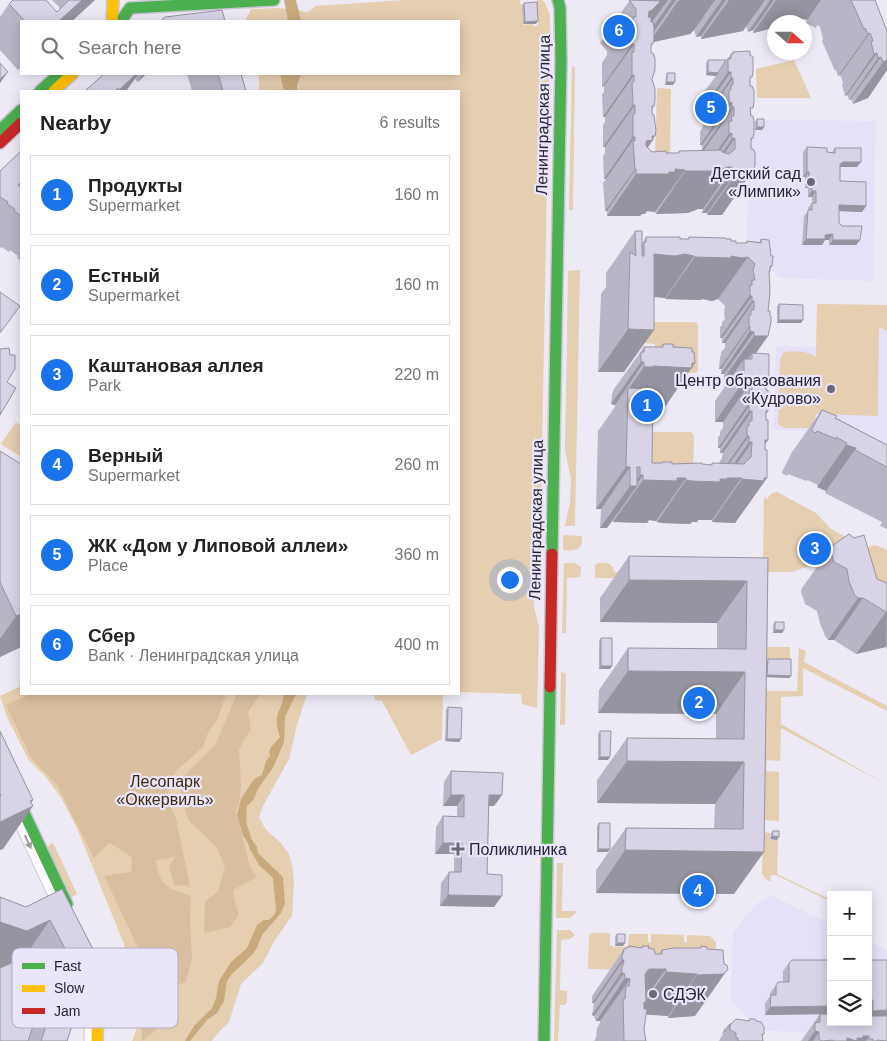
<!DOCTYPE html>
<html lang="en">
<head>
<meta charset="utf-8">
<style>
	body { margin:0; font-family:Helvetica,sans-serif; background:#f2f2f2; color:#222 }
	.controls { position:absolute; right:15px; bottom:15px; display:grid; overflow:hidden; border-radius:0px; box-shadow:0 2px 12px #0003 }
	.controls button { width:45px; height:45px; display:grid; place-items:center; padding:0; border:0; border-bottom:1px solid #e0e0e0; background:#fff; color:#222; font:25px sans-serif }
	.compass { position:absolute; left:767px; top:15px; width:45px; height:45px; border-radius:50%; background:#fff; box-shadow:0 2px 12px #0003; rotate:111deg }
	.you { position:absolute; left:509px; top:579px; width:18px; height:18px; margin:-12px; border:4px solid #fff; border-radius:50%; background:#1a73e8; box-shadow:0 0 0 8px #1a73e833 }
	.badge { display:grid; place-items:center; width:32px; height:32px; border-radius:50%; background:#1a73e8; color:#fff; font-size:16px; font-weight:700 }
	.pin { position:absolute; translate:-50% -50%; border:2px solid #fff; box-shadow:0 1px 5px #0006 }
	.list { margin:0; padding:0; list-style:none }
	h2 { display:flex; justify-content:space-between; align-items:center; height:65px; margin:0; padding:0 20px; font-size:21px }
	h2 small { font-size:16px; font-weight:400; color:#767676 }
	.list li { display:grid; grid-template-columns:32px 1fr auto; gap:15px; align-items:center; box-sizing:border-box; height:80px; margin:0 10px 10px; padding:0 10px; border:1px solid #e0e0e0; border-radius:0px }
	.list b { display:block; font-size:19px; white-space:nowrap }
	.list p { margin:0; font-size:16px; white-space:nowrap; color:#767676 }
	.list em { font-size:16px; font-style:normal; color:#767676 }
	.icon { flex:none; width:28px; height:28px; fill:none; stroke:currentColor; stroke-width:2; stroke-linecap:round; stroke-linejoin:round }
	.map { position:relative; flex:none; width:887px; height:1041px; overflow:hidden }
	.search { position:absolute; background:#fff; box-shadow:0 2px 12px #0003; left:20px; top:20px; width:440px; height:55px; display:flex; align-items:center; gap:12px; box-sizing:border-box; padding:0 18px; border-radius:0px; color:#767676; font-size:19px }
	.panel { position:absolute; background:#fff; box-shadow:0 2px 12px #0003; left:20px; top:90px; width:440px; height:605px; border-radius:0px }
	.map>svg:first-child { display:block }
</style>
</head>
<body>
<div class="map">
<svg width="887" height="1041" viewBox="0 0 887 1041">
	<rect width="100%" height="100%" fill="#edeaf6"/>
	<path fill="#e6e1f9" d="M781,120L876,121L873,278L872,281L779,278L747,243L749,121Z
		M817,304L887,305V460L858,432L773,430L776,346L816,347Z
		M770,895L831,924V1022H868V941L887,950V1037L759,1030L732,1002L730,995L733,932L756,904Z"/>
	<path fill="#e6ceb1" d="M405,0H520V4H523V25L533,24V26H537L538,24L537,0H542L545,3L550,15L540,563L534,585L533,596L534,607L539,627L537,708L522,704L521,694L459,692V91H259V74H459V21H245L251,9L276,8L299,10L306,12L310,11L315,6Z
		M794,60L811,98H757L756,69Z
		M572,65L575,68L573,210H569Z
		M657,88L671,89L670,158H655Z
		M580,270L575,526H565L570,502L571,479L565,451L568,271Z
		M817,304L887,305V331L879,327L878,416L816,414L815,422L812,428H784L778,424V420L780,361L783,353C792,350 809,351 816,357Z
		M647,322H694L698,324V371L694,373L648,372L655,352V344L644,343Z
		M16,422L21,426V457L1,444Z
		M646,432H691L694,435L693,475L648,477Z
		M777,492L816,513L831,529L863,546L868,548C874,542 881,547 887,550V599L826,560L792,572H763L764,497L767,499L771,494Z
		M563,535L582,536V544L578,549L567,551L563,549Z
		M566,563H575L581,567L580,577L567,578L566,633H562L564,564Z
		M598,563H608L613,567L614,572H640L625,578H595V565Z
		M768,647H790V661L766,660L763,648Z
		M799,648L806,651L804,662L887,706V711L803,668V696L781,697V724L887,785L781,728L780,761L767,760L766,771L779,772V821L763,820L766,691H797Z
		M561,672L566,673L565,725H560Z
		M21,686V694H307L297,725L289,759L263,806L259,817L266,830L280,842L289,854L292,864L294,882L292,916L275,940L263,963L241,984L229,1022L217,1034L212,1041H132L139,1023L130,965L124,944L76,826L60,796L44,775L28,759L7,717L0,696Z
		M374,694H443L442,739L411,755L382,701L375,700Z
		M763,832L770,833V840H778L777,874L831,900V902L776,875L770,876L771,882L765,879L762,873Z
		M53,843L77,894L70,898L47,849L50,844Z
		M557,863H563L562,911H575L576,913L570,918H556Z
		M557,930H570L575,935L570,939L561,940L560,990L567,991V1002L565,1005H560L558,1041H554Z
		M592,933H610V945L614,947L628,946L629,934H648V942H651V934L684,935V942L687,943V935L710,936L716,942L715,967L684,971L588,969L589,935Z"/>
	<path fill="#d9bf9f" d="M30,694H226L218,718L207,735L203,747L175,772L166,799L176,818L190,886L174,885L169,866L175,857L156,860C159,886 168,889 191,896L190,917L192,959L186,982L174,986L170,1010L154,1032L142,1041L141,994L135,971L142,956L104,876L131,872L132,859L128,854L109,843L94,858L57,785L31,758L6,705Z
		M237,694H260L248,712L251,729L239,749L241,785L240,798L236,812L249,864L257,877L233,890L234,899L239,915L230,927L204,933L205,902L218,891L225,866L215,845L189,821L183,804L180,786L182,778L215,745Z"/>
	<path fill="#c9aa7d" d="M284,0H296L301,21H288Z
		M280,74H301L297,85V91H284Z
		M284,694H296L285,717L284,742L274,766L258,789L254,799L247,806L246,822L252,840L257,847L258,853L283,877L285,904L281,913L262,935L257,948L252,955L232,974L227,981L224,1001L217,1013L207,1020L190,1041H185L194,1026L212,1008L216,998L219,981L231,962L247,948L257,925L264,920H269L275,914L276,910L273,878L259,865L250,849L247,841L243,836L237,815L241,799L254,779L262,775L266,761L270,756L269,753L271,747L280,737C272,712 281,715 284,694Z"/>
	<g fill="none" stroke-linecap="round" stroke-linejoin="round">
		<g stroke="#c9c6d2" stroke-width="11">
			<path id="street" d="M15,814L57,904
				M84,975L89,1007V1041"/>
		</g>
		<g stroke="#c9c6d2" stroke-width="14">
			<path id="fast" d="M130,8L274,0
				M121,21L130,8
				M40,91L59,74
				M0,130L21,110
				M552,554L561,61L560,8L558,0
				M19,802L67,904
				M544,1041L550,687"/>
		</g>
		<g stroke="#c9c6d2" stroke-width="14">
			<path id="slow" d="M112,21L113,0
				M54,91L72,74
				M88,952L98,1005L97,1041"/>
		</g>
		<g stroke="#c9c6d2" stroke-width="14">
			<path id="jam" d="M0,143L21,123
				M550,687L552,554"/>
		</g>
		<use href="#street" stroke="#fcfcfe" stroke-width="9"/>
		<use href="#fast" stroke="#4caf50" stroke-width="11"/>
		<use href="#slow" stroke="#ffc107" stroke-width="11"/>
		<use href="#jam" stroke="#c62828" stroke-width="11"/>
	</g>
	<path fill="#bab5c6" d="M52,0H95L72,21H21V67L18,70L0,50V17L9,4L57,12L60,8Z
		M630,0H875L887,70L868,98L853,104L851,99L849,100L847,95L845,96L842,85L843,82L840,75L838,76L836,70L835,71L822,41L823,39L820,27L817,25L816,28L806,23L807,20L804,19L753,33V30L748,32L746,26L743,31L701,39V36L696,37L694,30L690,34L654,42L651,47L652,79L654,106L652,109L653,139L648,148L652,152L666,153H678L679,151H704V150H702V145H700V132L704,124V120H702L701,114H699V102L701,98V96L716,76L706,75V63L708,60H726L733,52L750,80L751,173L722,215H707V213H702L703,209H698L688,213L656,214L655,212L647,211L645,214H642L640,216H607V211H605L603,183L606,179H604L603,156L605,153V147H603V125L605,122V117H603L602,94L604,92V86L602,87V63L607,55V51L600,43Z
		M524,3L536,24H523L522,6Z
		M667,73L673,85H665L666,76Z
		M104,74H146L138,82L135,79L126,91H85Z
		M187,74H241L246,91H192Z
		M757,119L762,130H755V122Z
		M807,147L827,152H832L835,148L857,167H840V181L866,206L862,212L839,211V223L860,240L856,245H829V240H825L822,245H802L804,216L808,211V208L812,203V197H808V188H805V177H803V152Z
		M21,151V261L17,258L18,256L10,250L9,252L2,247L0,248V171Z
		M635,231L642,244L646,237L688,239L689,237L726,239L736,243H745L747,241L759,242L761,239L770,269L769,273L756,353L766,382L768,411L766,414L765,444L767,478L735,523L712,522V520H698L697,522H692L690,524L662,523L657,522L656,521L649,520L647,523L613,522V520L607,528H600L601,509H596L598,431L615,407V405L611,404L612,394L614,389L644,347H661L663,344L692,352L695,363L662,411L653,410L652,463H660L662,462L672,464L711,465L712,463H719L722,458L723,453H720V448H718V437L720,435V432L723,428V422H715V401L730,379L724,378V374H721V369H719L720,357L721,355V352L725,348V343H722V338H720V327L722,325V322L725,319L724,313L725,306L718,299L712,301L702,299V300L665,299V298L654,297L624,372H598L601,294L606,287V273Z
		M779,304L803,320L801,323H777V307Z
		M822,410L887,445V529L880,526L882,522L825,493L826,491L817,487L818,485L807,480L806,481L788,474L787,476L783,474L782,472L792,452Z
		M0,451L21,464V647L0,657Z
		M832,546L877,579L887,583V649L886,647L856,654L834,640H828L825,636L820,623L817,611L805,604L801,592L802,588Z
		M629,556L768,558L767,660L768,659L791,676L789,678L766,677L734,894L596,893V870L626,828L714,829L715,804L597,803V780L627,738L716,739V714L598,713L599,690L628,648L717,649V623L600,622V598Z
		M775,622L784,630L782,633H773V625Z
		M601,638L612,666L610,669H599V641Z
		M448,707L461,739L459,742L445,741L446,710Z
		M600,731L608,760H598V734Z
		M451,771L502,795L494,806H489L487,874L494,907L440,906L441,883L449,872H454V854H435L436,827L443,816L457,817V806H443L444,782Z
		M599,823L608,852H597V826Z
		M773,831L777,840L770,839L771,833Z
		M62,889L96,955L67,1041H0L26,907Z
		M617,934L623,946H615V937Z
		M629,946L641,948L642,946L648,948L655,954H659L662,950L700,948L701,946L695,1016L668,1018V1016L646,1014L644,1029L646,1041H594L596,1038L597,1028L600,1023V1021H596L594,1016L592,1015L594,1003H592V996L624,949L628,948Z
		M868,960H887V1041H801L820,1014L868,1022Z
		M789,963L831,1014L765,1015V1003L770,996V993L776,985L783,982V971Z
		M736,1019L748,1021L750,1019L756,1021L764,1034L762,1036L763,1041H719L723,1034L722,1033L724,1030Z"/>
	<path fill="#9794a1" d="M82,0H95L72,21H59Z
		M659,0H668L642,36L631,41L649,11Z
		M672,0H676L648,40L643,41Z
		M682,0H715L694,30L690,34L649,43L678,1Z
		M722,0H726L701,36L696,37Z
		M729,0H765L743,31L701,39Z
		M770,0H774L753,30L748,32Z
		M776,0H821L807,20L804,19L797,21L796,22H774V28L753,33Z
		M538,21L536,24H523L525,22Z
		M870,33L840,75L838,76L868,34Z
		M632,44H634L604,86L602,87Z
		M877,53L847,95L845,96L874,54Z
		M881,57L851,99L849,100L878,58Z
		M887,60V70L868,98L853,104L883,62Z
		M8,72L0,83V79Z
		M708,72L718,73L716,76L706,75Z
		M728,72H731L701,114H699Z
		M136,74H138L126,91H119Z
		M143,74H146L138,82Z
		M632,75H634L605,117H603Z
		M731,78H733L704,120H702Z
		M667,82H675L673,85H665Z
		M729,103H732L702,145H700Z
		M633,105H635L605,147H603Z
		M732,107H734L704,150H702Z
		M757,127H764L762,130H755Z
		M732,133L706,171H709L732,139L735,138L712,171L751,138H753L703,209H698L688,213L656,214L685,171H703L729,134Z
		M652,136H655L652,140H653L634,166L646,141Z
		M633,137H635L606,179H604Z
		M843,162H861L857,167H839Z
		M635,169H636L607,211H605Z
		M675,169L685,170L655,212L647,211L645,214H642L640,216H607L636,174L669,172Z
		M732,171H737L707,213H702Z
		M807,172H809L805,177H803Z
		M737,173H751L722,215H707Z
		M809,183H812L808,188H805Z
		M812,191H816L812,197H808Z
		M839,205L866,206L862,212L836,211Z
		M833,234L829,240H825L822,245H802L806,239L825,235Z
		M833,240H860L856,245H829Z
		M654,254H685L694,256L665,298L655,297L646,298Z
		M731,256L748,257L718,299L712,301L702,299V300L665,299L695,257Z
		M770,266H772L769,271H770L722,338H720Z
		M752,301H754L725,343H722Z
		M779,320H803L801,323H777Z
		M749,327H750L721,369H719Z
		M628,329L654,330L624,372H598Z
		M750,331L754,332L724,374H721Z
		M754,336H768L744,370L752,359V353L744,365V359L730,379L724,378Z
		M641,362H644L615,405L611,404Z
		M695,363L662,411L627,408V391L644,367Z
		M766,378H769L720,448H718Z
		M744,380H752L723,422H715Z
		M749,411H752L723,453H720Z
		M766,411H768L749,438V436L719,478H717L747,436Z
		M765,440H768L712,520H698L697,522H692L690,524L662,523L657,522L686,480L723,479L749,442H752L727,478H739Z
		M846,445L856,448L826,491L817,487Z
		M626,467H630L601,509H596Z
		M640,475H643L635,486H637L607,528H600L630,486H632Z
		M677,478H686L656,521L649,520L647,523L613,522L643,480Z
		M764,478H767L735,523L712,522L742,479Z
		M629,580L747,581L717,623L600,622Z
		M858,598H863L834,640H828Z
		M887,611L886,647L856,654L886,612Z
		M21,614V647L0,657V639L16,616Z
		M775,630H784L782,633H773Z
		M601,666H612L610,669H599Z
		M628,671L745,672L716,714L598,713Z
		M767,675L791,676L789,678L765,677Z
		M447,739H461L459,742L445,741Z
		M600,757H610L608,760H598Z
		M627,761L744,762L715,804L597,803Z
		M451,795H464L457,806H443Z
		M489,795H502L494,806H482Z
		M33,800L26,810L33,806L3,849L0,850V822Z
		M772,836L779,837L777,840L770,839Z
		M443,843H462L454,854H435Z
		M598,849H610L608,852H597Z
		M625,850L764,852L734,894L596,893Z
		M448,895L502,896L494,907L440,906Z
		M50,920L21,962L0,972V922Z
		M617,943H625L623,946H615Z
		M622,960H624L594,1003H592Z
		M649,969H666L636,1011L645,974Z
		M728,969L695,1016L668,1018L697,975Z
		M666,972L697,974L668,1016L638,1014L624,1031Z
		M621,973H624L594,1016L592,1015Z
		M625,978L630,979L600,1021H596Z
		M868,1000H873L868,1007Z
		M831,1006V1014L765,1015L770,1007Z
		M887,1010V1015L884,1019L869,1017L873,1011Z
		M815,1031L819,1032L813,1041H808Z
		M863,1036H869L866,1041H845L847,1038H857Z"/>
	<path fill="#d8d3e6" stroke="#9794a1" d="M13,0H46L57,12L69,0H82L59,21H25L9,4Z
		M629,0L661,1L651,11H649L648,17H651V22H653L654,27V39L653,44H651V53H653L655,58V70L652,79L655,89V100L654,106H652V114L654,115L656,131L655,136H652L653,140L646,141V146L652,152L666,151V153H679V151L722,150V152L729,154L735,149V138L732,139V133L729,134V121H732L731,116H734V107H732V103H729V90H731V85H733V78H731V72H728V59H731V54H733V52L750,51V55L753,57V72L752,77H750V86H752L754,91V102L753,108H750L751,116H753L754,121V133L753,138H751V149H753L755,153V166L751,173H737V171H732V167H728L717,171H685V170L675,169V172H669V174H636V169H635L633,141H635V137H633V114H635V105H633L632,83L634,82V75H632V52H634V44H632L631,21H633V17H636V9Z
		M851,0H875L887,31V60L883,62L881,57L878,58L877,53L874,54L871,42L873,41L870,33L868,34L865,28L864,29Z
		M537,2L538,21L525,22L524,3Z
		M222,10L225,21H160L165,17Z
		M708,60H726L718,73L708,72Z
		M0,63L8,72L0,79Z
		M667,73H675V82H667Z
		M104,74H136L119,90L118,88L115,91H85Z
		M218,74H241L246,91H223Z
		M757,119H764V127H757Z
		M807,147L827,148V152L835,153V148H861V162H843L840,164V181L866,182V206L839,205V223L842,226H862L860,240H833V234L825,235V239H806L808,210H812V203H816V191H812V183H809V172H807Z
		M21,151V182L18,185L21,187V216L14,211L15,209L7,204L8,202L0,197V171Z
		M635,231H642V256H644V242H646V237H680V239H689V237L726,238V239H731V241H736V243H747V241L761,243V239L769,240L771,256H773L772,266H770V271H769L770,292L768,311H770V316H771V322L768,336H754V332L750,331V327H749V315H751V310H754V301H752V296H750V285H752V280H755L753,270L755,264L748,257L742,258L731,256V258L695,257L694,256L685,254L675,256L654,254V330L628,329L630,252L636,256Z
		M0,292L20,306L0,333Z
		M779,304L803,305V320H779Z
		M663,344H673V347L692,348V352H694L695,363H692V368L653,366V367H644V362H641V352H644V347H663Z
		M9,348L10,355H15V369L7,382L16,388L0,415V349Z
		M752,353L769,354V378H766V390H768V411H766V420H768V440H765V450H767V478H764V481L742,479V478H727V479H720V482L691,481L686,480V478H677V481L643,480V475H640V467H637V486H630V467H626L628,388L653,389L652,463H662V462H672V464L702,463V464L712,465V463L744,464L751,457L752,442H749V436H747V426H749V421H752V411H749V405L748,406V395H749L750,390H752V380H744V359H752Z
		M822,410L837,416L835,418L887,445V467L855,450L856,448L846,445L847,443L836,437V439L817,431L816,433L813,432L812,429Z
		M0,451L21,464V614L16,616L0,582Z
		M849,534L854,538L864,535L877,579L887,583V611L886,612L863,598H858L854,594L849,581L847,569L834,562L830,549L832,546Z
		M629,556L768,558L764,852L625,850L626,828L743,829L744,762L627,761V738L744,739L745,672L628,671V648L746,649L747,581L629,580Z
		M775,622H784V630H775Z
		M601,638H612V666H601Z
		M768,659H791V676L767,675Z
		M448,707L462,708L461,739H447Z
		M0,731L33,800L30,801L33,806L0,822V796H1L0,793Z
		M600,731H611L610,757H600Z
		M451,771L503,773L502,795H489L487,874L502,875V896L448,895L449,872H461L462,843H443V816L464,817V795H451Z
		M599,823H610V849H598Z
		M773,831H779V837L772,836Z
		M62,889L96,955L67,1041H41L70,958L50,920L27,931L0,922V897L26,907Z
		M617,934H625V943H617Z
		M629,946L642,948V946H649L648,948L654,949L655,954H662V950L674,948H701V946L707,947V949L723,950L724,964L727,965L728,969L724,974L697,975V974L666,972V969H649L645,974L646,1002H644V1009H647L644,1029L646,1041H624L623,999H625L626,986H629L630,979L625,978L624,973H621L624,960H622V954H623L624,949L629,947Z
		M25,957L44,995L28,1041H0V968Z
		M792,960H831V1006L770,1007L771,995H776V985L778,982H789V963Z
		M868,960H887V1010L873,1011V1000H868Z
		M820,1014H831V1022H868L869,1016H887V1041L877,1040V1041H873V1039H869V1036H863V1038H857V1041L847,1038V1041H833V1040L822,1041L819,1039V1032L815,1031V1023L820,1022Z
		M736,1019L749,1021L750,1019H755L756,1021L761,1022L764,1027V1034H762L763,1041H738V1038H736V1033L730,1030V1025Z
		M730,1024H731L725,1032L724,1030Z"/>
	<defs><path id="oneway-solid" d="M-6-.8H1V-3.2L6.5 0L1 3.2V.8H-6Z" transform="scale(1.25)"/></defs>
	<use fill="#9c9ba2" href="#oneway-solid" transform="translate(28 842) rotate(65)"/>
	<g fill="#6c6977" stroke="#eae5fb" stroke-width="2">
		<circle cx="811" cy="182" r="5"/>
		<circle cx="831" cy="389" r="5"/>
		<path d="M455.5 841.5h5v5h5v5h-5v5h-5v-5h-5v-5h5z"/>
		<circle cx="653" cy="994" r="5"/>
	</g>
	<g text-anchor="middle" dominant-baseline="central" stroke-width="4.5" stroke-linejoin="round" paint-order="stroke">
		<g font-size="16" fill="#272432" stroke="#eae5fb">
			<text transform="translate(543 115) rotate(-89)">Ленинградская улица</text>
			<text transform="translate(536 520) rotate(-89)">Ленинградская улица</text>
		</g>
		<g font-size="16" fill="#272432" stroke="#eae5fb" text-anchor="end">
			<text x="801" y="173">Детский сад<tspan x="801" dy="18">«Лимпик»</tspan></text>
			<text x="821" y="380">Центр образования<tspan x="821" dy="18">«Кудрово»</tspan></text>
			<text x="469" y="849" text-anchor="start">Поликлиника</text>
			<text x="663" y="994" text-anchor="start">СДЭК</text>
		</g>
		<g font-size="16" fill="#3d2b0b" stroke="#eae5fb">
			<text x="165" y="781">Лесопарк<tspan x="165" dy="18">«Оккервиль»</tspan></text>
		</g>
	</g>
	<rect x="12" y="948" width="166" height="80" rx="8" fill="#eae5fb" stroke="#b0abbf" stroke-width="1"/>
	<rect x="22" y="963" width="23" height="6" fill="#4caf50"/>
	<rect x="22" y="985" width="23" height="7" fill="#ffc107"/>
	<rect x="22" y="1008" width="23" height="6" fill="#c62828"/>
	<g font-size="14" fill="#272432">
		<text x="54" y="971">Fast</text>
		<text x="54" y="993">Slow</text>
		<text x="54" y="1016">Jam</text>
	</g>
</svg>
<div class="controls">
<button>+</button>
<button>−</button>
<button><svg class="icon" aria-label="layers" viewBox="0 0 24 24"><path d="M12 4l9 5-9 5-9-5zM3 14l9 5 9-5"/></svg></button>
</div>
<svg class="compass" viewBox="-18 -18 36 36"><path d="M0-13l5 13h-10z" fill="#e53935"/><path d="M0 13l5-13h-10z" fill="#767676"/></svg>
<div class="you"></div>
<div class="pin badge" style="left:647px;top:406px">1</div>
<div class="pin badge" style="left:699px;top:703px">2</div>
<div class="pin badge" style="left:815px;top:549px">3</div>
<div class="pin badge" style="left:698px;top:891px">4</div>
<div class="pin badge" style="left:711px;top:108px">5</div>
<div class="pin badge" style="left:619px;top:31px">6</div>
<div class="search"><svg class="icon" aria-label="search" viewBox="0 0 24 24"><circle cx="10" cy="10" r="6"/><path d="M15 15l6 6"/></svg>Search here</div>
<section class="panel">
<h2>Nearby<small>6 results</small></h2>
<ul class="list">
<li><span class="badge">1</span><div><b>Продукты</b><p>Supermarket</p></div><em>160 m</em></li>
<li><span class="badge">2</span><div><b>Естный</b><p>Supermarket</p></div><em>160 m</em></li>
<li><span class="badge">3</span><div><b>Каштановая аллея</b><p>Park</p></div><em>220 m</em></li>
<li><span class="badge">4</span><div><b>Верный</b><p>Supermarket</p></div><em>260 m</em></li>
<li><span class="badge">5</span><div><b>ЖК «Дом у Липовой аллеи»</b><p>Place</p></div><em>360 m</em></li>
<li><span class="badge">6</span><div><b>Сбер</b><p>Bank · Ленинградская улица</p></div><em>400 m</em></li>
</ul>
</section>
</div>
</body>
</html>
